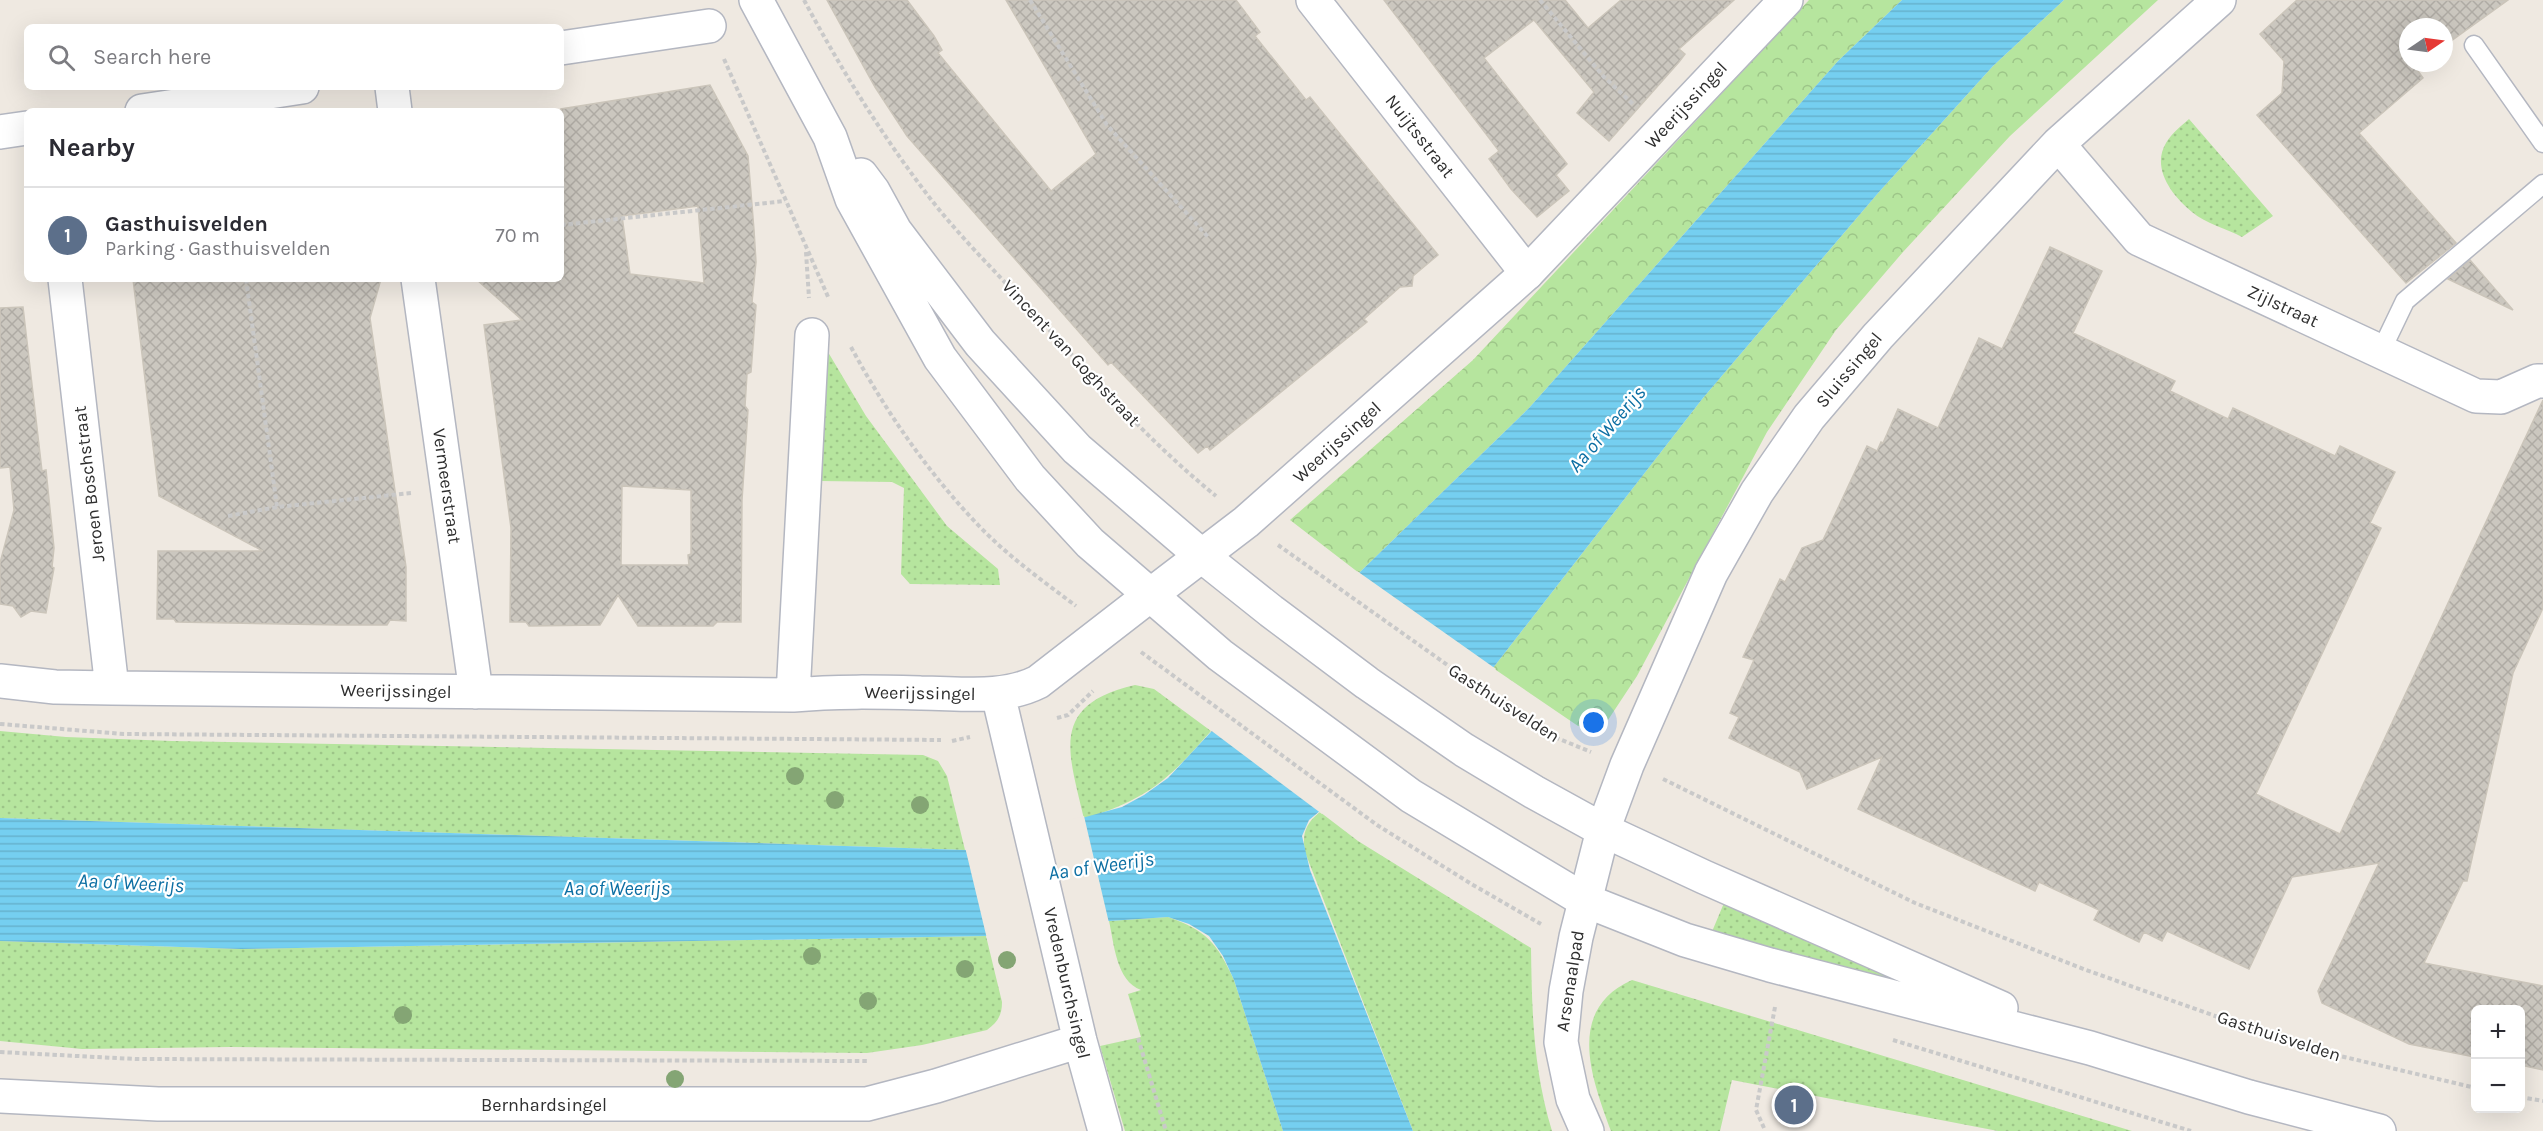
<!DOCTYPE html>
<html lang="en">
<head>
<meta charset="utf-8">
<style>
	body { margin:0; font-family:Karla,sans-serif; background:#f7f7f7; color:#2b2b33 }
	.controls { position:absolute; right:18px; bottom:18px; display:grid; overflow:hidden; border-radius:9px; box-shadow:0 6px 24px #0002 }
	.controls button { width:54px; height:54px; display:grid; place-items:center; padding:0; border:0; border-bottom:2px solid #e1e1e2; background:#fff; color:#2b2b33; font:30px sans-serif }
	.compass { position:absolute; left:2399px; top:18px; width:54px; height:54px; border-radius:50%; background:#fff; box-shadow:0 6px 24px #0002; rotate:77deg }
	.you { position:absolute; left:1594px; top:723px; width:21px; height:21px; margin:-15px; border:4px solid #fff; border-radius:50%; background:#1a73e8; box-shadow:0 0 0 9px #1a73e833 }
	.badge { display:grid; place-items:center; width:39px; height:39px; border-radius:50%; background:#b45309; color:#fff; font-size:20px; font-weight:700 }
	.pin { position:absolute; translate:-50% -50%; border:3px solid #fff; box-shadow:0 2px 6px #0006 }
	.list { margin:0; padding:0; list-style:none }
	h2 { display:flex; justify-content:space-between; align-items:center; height:78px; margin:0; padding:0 24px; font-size:26px }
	h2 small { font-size:20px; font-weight:400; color:#7c7c81 }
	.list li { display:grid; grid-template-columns:39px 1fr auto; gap:18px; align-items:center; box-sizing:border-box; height:96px; padding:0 24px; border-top:2px solid #e1e1e2 }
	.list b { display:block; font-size:22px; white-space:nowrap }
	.list p { margin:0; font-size:20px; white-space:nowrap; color:#7c7c81 }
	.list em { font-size:20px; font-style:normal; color:#7c7c81 }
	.icon { flex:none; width:33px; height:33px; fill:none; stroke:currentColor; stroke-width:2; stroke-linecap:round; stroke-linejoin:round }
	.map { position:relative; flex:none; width:2543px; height:1131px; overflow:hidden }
	.search { position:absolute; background:#fff; box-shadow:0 6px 24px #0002; left:24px; top:24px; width:540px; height:66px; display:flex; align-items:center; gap:15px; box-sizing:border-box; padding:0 21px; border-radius:9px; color:#7c7c81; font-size:22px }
	.panel { position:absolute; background:#fff; box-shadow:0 6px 24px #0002; left:24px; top:108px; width:540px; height:174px; border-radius:9px }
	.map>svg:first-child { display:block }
</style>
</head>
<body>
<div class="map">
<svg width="2543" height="1131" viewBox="0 0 2543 1131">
	<defs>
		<pattern id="grass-dots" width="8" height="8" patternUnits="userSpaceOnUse" patternTransform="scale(1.5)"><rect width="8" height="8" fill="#b6e59e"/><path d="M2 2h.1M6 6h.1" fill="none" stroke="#9dc588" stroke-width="1.8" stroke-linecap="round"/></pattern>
		<pattern id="forest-crowns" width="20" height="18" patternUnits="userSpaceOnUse" patternTransform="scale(1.5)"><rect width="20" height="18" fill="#b6e59e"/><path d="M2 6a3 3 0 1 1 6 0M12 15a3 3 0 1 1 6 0" fill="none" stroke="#9dc588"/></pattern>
		<pattern id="water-rules" width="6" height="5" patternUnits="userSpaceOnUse" patternTransform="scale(1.5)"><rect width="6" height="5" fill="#75cff0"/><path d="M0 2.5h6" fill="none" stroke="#66b2ce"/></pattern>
		<pattern id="building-cross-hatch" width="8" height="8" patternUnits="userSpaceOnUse" patternTransform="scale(1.5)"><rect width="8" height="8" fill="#cbc7bf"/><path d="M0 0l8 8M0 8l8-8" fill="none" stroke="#afaba4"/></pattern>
	</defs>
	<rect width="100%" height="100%" fill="#efe9e1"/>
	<path fill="url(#grass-dots)" d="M2189,119L2273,216L2242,237C2227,229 2205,223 2192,212C2172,196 2151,168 2166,143C2171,134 2181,126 2189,119Z
		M825,347L866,416L947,526L998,569L1000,585L910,584L901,574L904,488L892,482L820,481Z
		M1135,685L1154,689L1211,731C1167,781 1149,798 1084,819C1069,753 1048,705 1135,685Z
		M0,731L66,737L172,741L923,755L938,761L947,776L965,850L0,818Z
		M1320,812L1358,841L1531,948C1532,1013 1533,1068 1552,1131H1413L1305,852C1302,834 1305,824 1320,812Z
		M1724,903L1932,995L1711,934Z
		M1168,917C1206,930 1217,943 1234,980L1283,1131H1125L1100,1046L1141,1037L1128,994L1141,990C1116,981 1114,943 1109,921Z
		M986,936L1002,1002C1002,1015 998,1022 987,1030L922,1045L867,1053L230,1047L82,1049L0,1041V941L241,949Z
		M1632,980L2132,1131H1998L1732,1080L1720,1131H1611C1592,1079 1565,1010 1632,980Z"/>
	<path fill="url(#forest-crowns)" d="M1809,0H1902L1838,61L1529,408L1359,573L1290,520L1473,360Z
		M2064,0H2158L2010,136L1903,252L1836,330L1767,432L1637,676L1608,720L1593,728L1578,726L1493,668L1703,398L1879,192L1993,66Z"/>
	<path fill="url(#water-rules)" d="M1902,0H2064L1993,66L1879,192L1703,398L1493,668L1309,820L1302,836L1310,870L1413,1131H1283L1234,980L1223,956L1209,936L1189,924L1168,917L1036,926L986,936L241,949L0,941V818L965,850L1122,807L1144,795L1168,778L1359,573L1529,408L1838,61Z"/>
	<path fill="#efe9e1" d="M1357,571L1496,669L1322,814L1209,729Z
		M1084,816L1109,923L1036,929L987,939L965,847Z"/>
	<path fill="url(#building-cross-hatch)" stroke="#cbc5ba" stroke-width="1.5" fill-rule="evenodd" d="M827,0H907L934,36L942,50L938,53L1051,191L1096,154L1006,0H1236L1260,32L1255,36L1306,100L1310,97L1438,255L1413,276L1412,286L1400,287L1364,319L1367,322L1340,344L1210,450L1207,446L1198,453L1111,362L1108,365L907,136L875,87Z
		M1384,0H1565L1588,28L1621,0H1734L1679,49L1685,54L1679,62L1609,141L1577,113L1594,92L1534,20L1484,58L1567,164L1556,175L1569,191L1537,217L1511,189L1489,159L1499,151Z
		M2297,0H2508L2444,46V27H2408V63H2420L2415,67L2423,78L2359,133L2456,243L2406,283L2257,115L2282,93L2284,61L2260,34Z
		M710,85L748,156L754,230L756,262L752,302L756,305L751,372L747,374L745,406L748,410L742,500L741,622H717L713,626H638L618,595L600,625L529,626L526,622H510L511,528L484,325L522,320L476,279H561V109ZM698,206L704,283L630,274L622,216ZM622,486L691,490V554L688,555L689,565H621Z
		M2050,247L2102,271L2073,333L2175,381L2170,391L2228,419L2233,408L2335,456L2340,446L2395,472L2370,523L2381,528L2256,794L2340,834L2543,400V608L2513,673L2467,881H2463L2424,963L2543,986V1070L2520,1065V1010H2475V1057L2409,1044L2322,1003L2318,991L2379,863L2292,877L2249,969L2167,931L2162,941L2144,932L2139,942L2094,920L2099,910L2039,882L2035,891L1858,809L1882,757L1807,789L1800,772L1729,738L1739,717L1730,713L1754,660L1743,657L1780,579L1785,582L1802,548L1823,540L1867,446L1877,451L1881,442L1883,443L1898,409L1938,428L1979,338L2002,349Z
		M2470,260L2513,310L2448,279Z
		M133,279H381L370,318L406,567V621L390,620L387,625H340L176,622L174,619H157L158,551H263L159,496Z
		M23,307L42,471L46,470L54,548L52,567L54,568L46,613L31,611L21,617L13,606L0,604V563L14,510L10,467L0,468V308Z"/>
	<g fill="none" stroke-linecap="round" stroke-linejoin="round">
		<g stroke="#b4b7c1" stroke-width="21">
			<path id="service" d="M2474,45L2543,143
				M2381,351L2405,301L2543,184"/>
		</g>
		<g stroke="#b4b7c1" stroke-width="36">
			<path id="minor" d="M1313,0L1527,273
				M561,48L709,26
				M392,87L395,111
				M142,111L302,87
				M0,132L27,128
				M2058,144L2139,239L2476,396L2501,397L2537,381H2543
				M65,279L112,688
				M418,279L476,692
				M0,681L55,687L112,688L793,695C836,691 878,692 921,693C961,693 1002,700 1038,682L1149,596
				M998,694L1080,1041L1105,1131
				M793,695L812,335
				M0,1096L158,1104H867L936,1086L1080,1041
				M1587,1131L1573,1099L1561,1042L1566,991L1576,937L1603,830L1627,765L1711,573L1757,492L1809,417L1878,336L2058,144L2219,0"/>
		</g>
		<g stroke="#b4b7c1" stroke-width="36">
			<path id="tertiary" d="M1149,596L1246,522L1527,273L1786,0"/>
		</g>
		<g stroke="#b4b7c1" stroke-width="36">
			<path id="secondary" d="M756,0L830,137L852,199L940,358L1030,478L1090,543L1220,655L1411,796L1584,900L1685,940L1770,965L2090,1048L2249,1097L2379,1131
				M861,175L873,191L895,231L980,343L1077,449L1202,556L1271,611L1367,683L1464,750L1534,792L1603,830L1704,877L2001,1008"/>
		</g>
		<path stroke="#c9c9c9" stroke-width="4" stroke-dasharray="4.5 3" stroke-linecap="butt" d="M804,0C842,71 884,139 933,202C967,245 1007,283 1043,323C1098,384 1152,444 1216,496
			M1030,0L1107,125L1209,238
			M1540,0L1604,77L1633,104
			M724,59L829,299
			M561,225L785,201
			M806,252L809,298
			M246,279L277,507
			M851,347C886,412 929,474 980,527C1009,557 1043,581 1076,606
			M228,516L277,507L411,493
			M1278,545L1511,710L1552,736L1591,752
			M1141,652L1377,825L1473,885L1541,924
			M1057,718L1068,715L1093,691
			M0,724L124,734L941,740
			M952,741L970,737
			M1663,779L1915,903L2086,970L2302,1047L2476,1088
			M1138,1038L1166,1131
			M1893,1040L2191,1131
			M0,1052L135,1059L869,1061
			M2520,1097L2543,1101
			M1764,1128L1756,1110L1775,1007"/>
		<use href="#service" stroke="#fff" stroke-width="18"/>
		<use href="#minor" stroke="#fff" stroke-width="33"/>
		<use href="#tertiary" stroke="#fff" stroke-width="33"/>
		<use href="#secondary" stroke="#fff" stroke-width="33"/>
	</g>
	<g fill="#84a574">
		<circle cx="795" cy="776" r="9"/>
		<circle cx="835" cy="800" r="9"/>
		<circle cx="920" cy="805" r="9"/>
		<circle cx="812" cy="956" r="9"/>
		<circle cx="1007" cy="960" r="9"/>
		<circle cx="965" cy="969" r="9"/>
		<circle cx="868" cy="1001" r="9"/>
		<circle cx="403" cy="1015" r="9"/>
		<circle cx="675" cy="1079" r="9"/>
	</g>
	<g text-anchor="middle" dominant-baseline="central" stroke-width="4.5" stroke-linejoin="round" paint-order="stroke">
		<g font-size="18" fill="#2e2e2e" stroke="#fff">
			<text transform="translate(1686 105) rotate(-47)">Weerijssingel</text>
			<text transform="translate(1420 136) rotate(52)">Nuijtsstraat</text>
			<text transform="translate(2283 306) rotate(25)">Zijlstraat</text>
			<text transform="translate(1071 353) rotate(47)">Vincent van Goghstraat</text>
			<text transform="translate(1849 370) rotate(-50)">Sluissingel</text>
			<text transform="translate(1337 442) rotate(-42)">Weerijssingel</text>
			<text transform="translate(89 484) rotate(-97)">Jeroen Boschstraat</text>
			<text transform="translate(447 486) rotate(82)">Vermeerstraat</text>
			<text transform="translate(396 691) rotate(1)">Weerijssingel</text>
			<text transform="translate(920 693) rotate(1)">Weerijssingel</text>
			<text transform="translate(1504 703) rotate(33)">Gasthuisvelden</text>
			<text transform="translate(1570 981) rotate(-81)">Arsenaalpad</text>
			<text transform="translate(1067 983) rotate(77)">Vredenburchsingel</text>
			<text transform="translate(2279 1036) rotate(18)">Gasthuisvelden</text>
			<text x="544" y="1105">Bernhardsingel</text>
		</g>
		<g font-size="20" font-style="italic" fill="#0d6fa3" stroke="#fff">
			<text transform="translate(1607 429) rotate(-49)">Aa of Weerijs</text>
			<text transform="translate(1101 866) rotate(-8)">Aa of Weerijs</text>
			<text transform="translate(131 883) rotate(3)">Aa of Weerijs</text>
			<text x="617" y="888">Aa of Weerijs</text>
		</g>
	</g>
</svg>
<div class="controls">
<button>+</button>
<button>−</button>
</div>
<svg class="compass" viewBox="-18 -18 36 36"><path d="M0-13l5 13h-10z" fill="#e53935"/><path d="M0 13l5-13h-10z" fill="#7c7c81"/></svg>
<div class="you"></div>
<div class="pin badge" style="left:1794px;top:1105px;background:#5c6f8a">1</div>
<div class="search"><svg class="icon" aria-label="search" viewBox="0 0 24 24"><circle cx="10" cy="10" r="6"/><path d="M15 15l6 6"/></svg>Search here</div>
<section class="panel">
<h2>Nearby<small></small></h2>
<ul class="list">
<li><span class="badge" style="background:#5c6f8a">1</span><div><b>Gasthuisvelden</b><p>Parking · Gasthuisvelden</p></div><em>70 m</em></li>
</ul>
</section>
</div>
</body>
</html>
